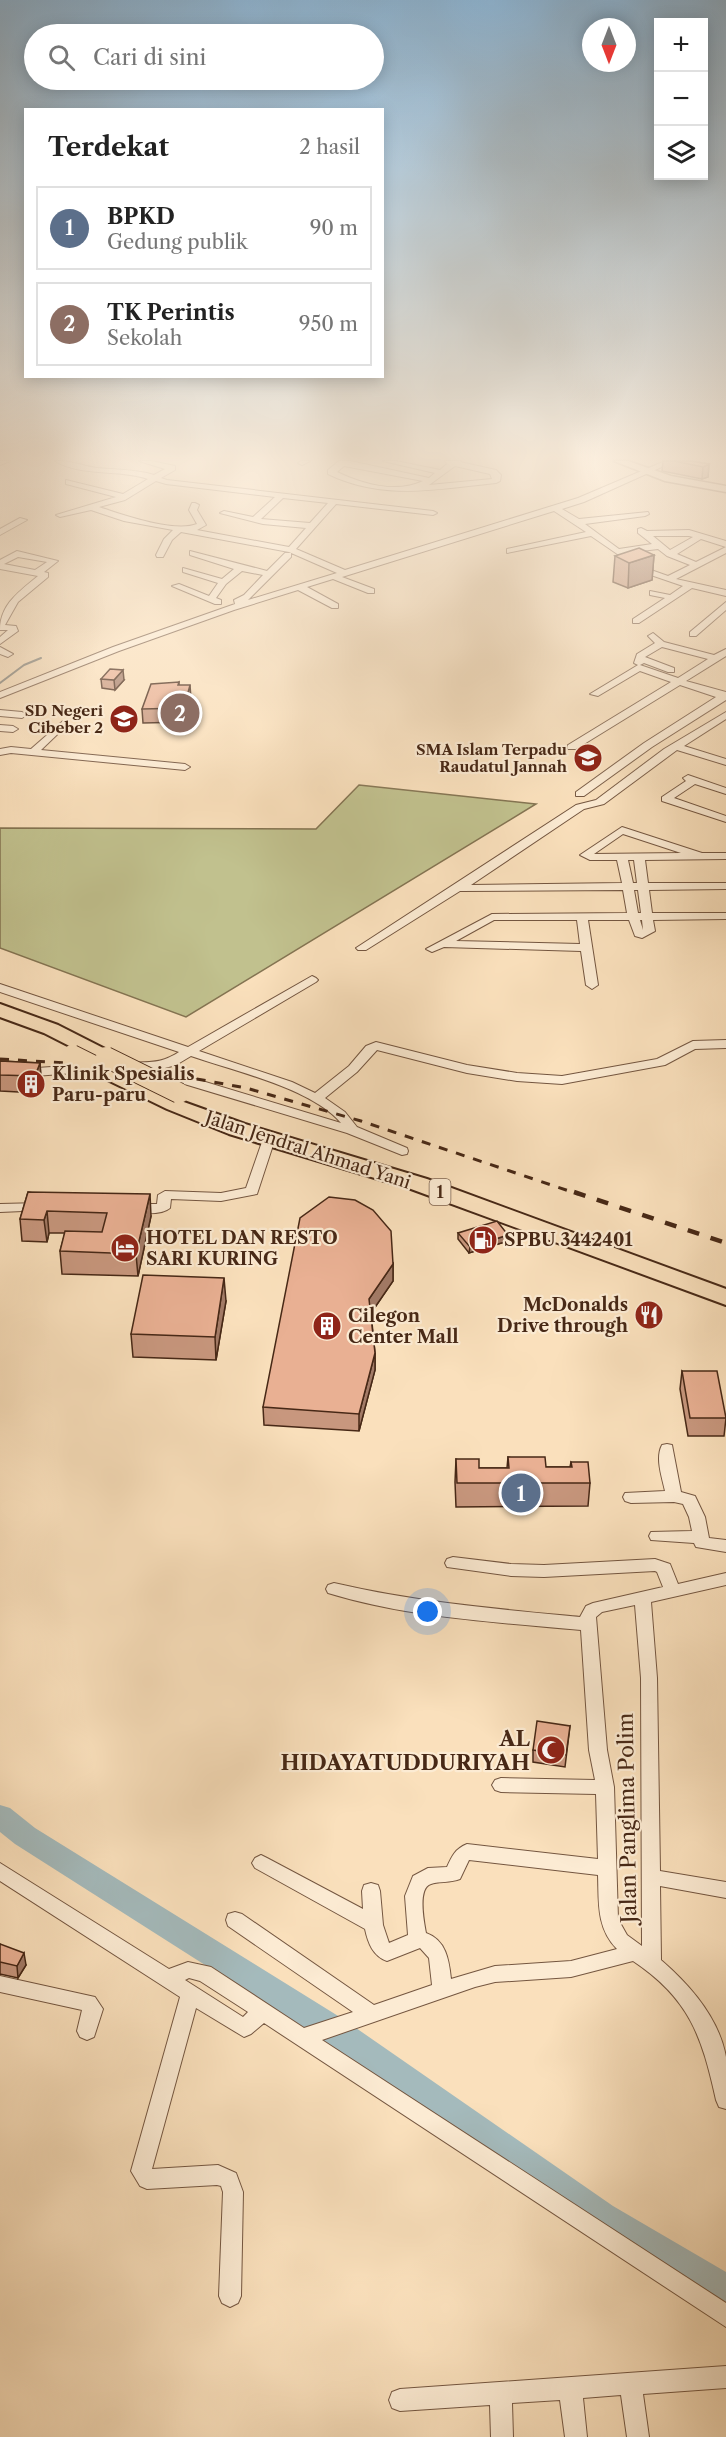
<!DOCTYPE html>
<html lang="id">
<head>
<meta charset="utf-8">
<style>
	body { margin:0; font-family:"Libre Caslon Text",serif; background:#f2f2f2; color:#222 }
	.controls { position:absolute; right:18px; top:18px; display:grid; overflow:hidden; border-radius:0px; box-shadow:0 3px 15px #0003 }
	.controls button { width:54px; height:54px; display:grid; place-items:center; padding:0; border:0; border-bottom:2px solid #e0e0e0; background:#fff; color:#222; font:30px sans-serif }
	.compass { position:absolute; left:582px; top:18px; width:54px; height:54px; border-radius:50%; background:#fff; box-shadow:0 3px 15px #0003; rotate:180deg }
	.you { position:absolute; left:428px; top:1612px; width:21px; height:21px; margin:-15px; border:4px solid #fff; border-radius:50%; background:#1a73e8; box-shadow:0 0 0 9px #1a73e833 }
	.badge { display:grid; place-items:center; width:39px; height:39px; border-radius:50%; background:#7c3aed; color:#fff; font-size:20px; font-weight:700 }
	.pin { position:absolute; translate:-50% -50%; border:3px solid #fff; box-shadow:0 2px 6px #0006 }
	.list { margin:0; padding:0; list-style:none }
	h2 { display:flex; justify-content:space-between; align-items:center; height:78px; margin:0; padding:0 24px; font-size:26px }
	h2 small { font-size:20px; font-weight:400; color:#767676 }
	.list li { display:grid; grid-template-columns:39px 1fr auto; gap:18px; align-items:center; box-sizing:border-box; height:84px; margin:0 12px 12px; padding:0 12px; border:2px solid #e0e0e0; border-radius:0px }
	.list b { display:block; font-size:22px; white-space:nowrap }
	.list p { margin:0; font-size:20px; white-space:nowrap; color:#767676 }
	.list em { font-size:20px; font-style:normal; color:#767676 }
	.icon { flex:none; width:33px; height:33px; fill:none; stroke:currentColor; stroke-width:2; stroke-linecap:round; stroke-linejoin:round }
	.map { position:relative; flex:none; width:726px; height:2437px; overflow:hidden }
	.search { position:absolute; background:#fff; box-shadow:0 3px 15px #0003; left:24px; top:24px; width:360px; height:66px; display:flex; align-items:center; gap:15px; box-sizing:border-box; padding:0 21px; border-radius:33px; color:#767676; font-size:22px }
	.panel { position:absolute; background:#fff; box-shadow:0 3px 15px #0003; left:24px; top:108px; width:360px; height:270px; border-radius:0px }
	.map>svg:first-child { display:block }
</style>
</head>
<body>
<div class="map">
<svg width="726" height="2437" viewBox="0 0 726 2437">
	<rect width="100%" height="100%" fill="#fae0bc"/>
	<filter id="stains"><feTurbulence type="fractalNoise" baseFrequency=".00333" numOctaves="4"/><feColorMatrix values="0 0 0 0 .2 0 0 0 0 .09 0 0 0 0 .02 0 0 0 .5 -.17"/></filter>
	<radialGradient id="worn" r=".72"><stop offset=".6" stop-color="#630" stop-opacity="0"/><stop offset="1" stop-color="#630" stop-opacity=".3"/></radialGradient>
	<path fill="#c1c18e" stroke="#847452" stroke-width="1.5" d="M359,785L536,804L186,1017L0,948V828L316,829Z"/>
	<g fill="none" stroke-linecap="round" stroke-linejoin="round">
		<path stroke="#7f807a" stroke-width="2" d="M0,683L24,665L41,658"/>
		<path fill="#a4babc" fill-rule="evenodd" d="M0,1805L10,1808L35,1828L343,2019L613,2206L726,2272V2307L589,2228L321,2039L15,1844L0,1832Z"/>
		<g stroke="#745640" stroke-width="2">
			<path id="minor" d="M0,461H10L0,465Z
				M55,461C70,460 83,466 97,468C117,470 135,469 154,475L165,469L139,461H151L175,466V470L161,478L167,480L433,511L437,513L433,515L336,504L296,549L345,570L578,498L665,461H675L584,502L562,509L579,519L648,512L649,514L645,516L585,524L619,549L652,544L638,533V529L641,528L647,531L689,530L726,541V547L701,539L677,554L696,562L726,547V553L676,579L726,590V596L692,588L639,623H633V619L665,598L650,595V591L670,595L683,586L645,573L591,536L507,553V549L586,532L554,511L342,577L374,589V593H368L333,579L307,587L338,604V608H332L298,590L234,610L119,651L0,698V692L113,647L235,604L234,600L244,595L263,575L242,571L226,584L216,598L221,600V604H215L172,586L179,584L209,596L218,583L183,572V568L222,579L234,569L190,555V551L267,571L285,553H291V557L248,600L337,573L289,552L181,532L172,540L163,557H157L156,555L164,539L173,530L124,521L91,510L60,517L56,515L116,497L66,484V480L123,494L148,479C119,469 82,477 55,461ZM156,481L166,484L275,497L253,517L224,511L220,513L263,524L306,528L289,547L197,530L206,525L197,510L199,505L195,503H192L189,510L197,524C174,533 123,515 99,507L125,500ZM283,498L328,503L310,523L261,519ZM653,536H689L693,537L670,550ZM658,549L667,556L690,565L668,576L651,570L625,553Z
				M301,461H310L302,465L298,463Z
				M339,461H350L429,478L435,473L383,461H396L440,470L447,464L445,461H461L460,462L496,470L501,475L500,481L496,483C437,489 384,501 328,474V470ZM344,466L423,481C396,494 362,484 337,472ZM455,466L490,474L492,479L429,485Z
				M20,518L27,520L0,535V529Z
				M17,551L58,561L44,572L48,573V577L18,602L5,625L16,626L18,631L0,644V637L8,630H0C0,604 20,591 38,576L0,569V560ZM18,557L47,562L35,570L4,564Z
				M726,602V610L696,636H690V632Z
				M653,633L664,642L714,655L726,649V656L686,681L726,692V700L652,747L584,796H576V792L644,743L716,697L680,685L576,749H568V745L671,682L640,671L598,696L590,694L638,665L634,663L637,654L655,643L648,636ZM662,647L708,659L678,678L640,665L644,663L668,672H674V668L645,657Z
				M0,647L13,654L8,657L0,654Z
				M0,710L22,712L27,715L22,718L0,716Z
				M726,712V719L684,746L726,759V765L677,750L604,804L584,809L471,885L622,883L617,860H590L580,855L622,827L702,853H726V859L645,860L648,883H726V889L649,890L652,913H726V919L653,920L655,931L642,938L635,936L629,920H588L598,985L592,989L586,985L581,951L444,947L432,952L426,949L492,914L627,913L623,890L460,891L366,950H358L356,948L576,805L596,800L664,749ZM623,834L681,853L594,854ZM628,860H634L637,883H633ZM634,890H638L641,913H638ZM494,920H577L580,944L456,941ZM640,920H642L643,930Z
				M63,721L66,722V726L41,750L185,764L190,767L185,770L11,753L0,755V749L11,747L31,749Z
				M0,725L13,726L18,729L13,732L0,731Z
				M688,775L726,788V794L695,784L674,798L726,816V822L662,801V797L686,781L683,778Z
				M312,976L316,978L318,980L316,982L199,1051L292,1082L315,1093L349,1066L366,1046L376,1042L467,1065L517,1073L562,1076L657,1059L693,1041L726,1040V1048L695,1049L665,1065L562,1084L517,1081L467,1073L377,1050L357,1072L325,1098L345,1112L357,1127L407,1148L408,1151L407,1154L402,1155L347,1133L171,1080L151,1071L126,1070L124,1067L126,1064C148,1060 157,1066 179,1052L0,992V984L188,1047ZM191,1056C234,1071 311,1088 341,1123L179,1074L165,1068L176,1065Z
				M96,1064L102,1068L100,1071L22,1077L16,1073L22,1069Z
				M269,1135L275,1139L257,1194L221,1201L171,1199L170,1208C162,1215 136,1215 128,1208L135,1204H157L158,1195L165,1191L221,1193L246,1188L263,1139Z
				M41,1203L48,1207L46,1210L0,1212V1204Z
				M667,1444L672,1445L681,1492L695,1496L705,1517L709,1538L726,1540V1552L696,1547L694,1543L651,1540L649,1536L651,1532L692,1531L689,1517L683,1504L674,1502L631,1503L625,1501L623,1497L625,1493L665,1491C662,1477 655,1458 662,1445Z
				M453,1557L511,1564L544,1565L655,1559L670,1564L678,1584L726,1573V1585L651,1602L657,1678L660,1871L726,1882V1898L660,1886L661,1960C690,1985 719,2018 726,2057C726,2073 726,2093 726,2109L719,2107L716,2100C702,2037 690,1999 633,1961L571,1977L495,1982L475,1987L322,2040L726,2303V2327L264,2023L251,2034L244,2037L196,2008L152,2169L218,2165L236,2173L243,2192L241,2296L238,2303L230,2307L222,2303L219,2296L223,2192L221,2186L217,2185L147,2189L140,2186L131,2171L180,1997L0,1881V1863L169,1969L188,1962L211,1967L304,2028L353,2012L228,1926L226,1920L228,1914L235,1912L242,1914L374,2005L432,1985L429,1958L420,1948L387,1961C373,1956 368,1943 365,1929L255,1868L252,1863L255,1858L261,1855L267,1858L363,1909L362,1891L364,1885L371,1883L378,1885L380,1891L383,1925L389,1943L408,1935L405,1896L413,1876L428,1868L447,1867C452,1856 455,1849 467,1844L598,1859L596,1794L501,1792L495,1790L492,1785L495,1780L501,1778L595,1780L589,1750L581,1630C497,1622 409,1618 328,1593L326,1589L328,1585L334,1583C415,1602 497,1609 580,1617L586,1606L593,1603L663,1587L657,1572L655,1571L544,1577L511,1576L447,1567L445,1563L447,1559ZM635,1605L641,1678L642,1946L627,1935L618,1919L614,1787L607,1750L596,1617L602,1612ZM469,1860L598,1875C599,1901 596,1928 617,1949L571,1961L495,1966L451,1979C449,1960 446,1940 426,1933C424,1922 417,1888 431,1884C440,1881 450,1883 460,1879ZM189,1978L200,1981L248,2012L243,2017L185,1980Z
				M0,1976L95,1997L103,2009L94,2037L87,2040L80,2037L77,2031L82,2010L0,1992Z
				M726,2366V2388L643,2394L649,2437H627L621,2395L583,2398L587,2437H565L560,2400L512,2403L513,2437H491L490,2405L400,2411L392,2408L389,2400L392,2392L400,2389Z"/>
		</g>
		<g stroke="#745640" stroke-width="3">
			<path id="tertiary" d="M614,461H628L671,476L726,486V492L665,481Z"/>
		</g>
		<g stroke="#472816" stroke-width="4">
			<path id="trunk" d="M0,1004L58,1025L113,1053L116,1057L113,1061H99L44,1033L0,1017Z
				M98,1062L181,1101L245,1124L427,1179L726,1289V1305L411,1189L229,1134L167,1109L91,1072L88,1068L91,1064Z"/>
		</g>
		<use href="#minor" fill="#fcebd3" fill-rule="evenodd"/>
		<use href="#tertiary" fill="#fcebd3" fill-rule="evenodd"/>
		<use href="#trunk" fill="#fae0bc" fill-rule="evenodd"/>
		<path stroke="#472816" stroke-width="3" stroke-dasharray="9 9" stroke-linecap="butt" d="M0,1059L132,1067L246,1088L361,1121L578,1194"/>
		<path stroke="#472816" stroke-width="4.5" stroke-dasharray="12 12" stroke-linecap="butt" d="M574,1192L726,1243"/>
		<g stroke="#472816" stroke-width="22" stroke-linecap="butt">
			<path id="trunk-bridge" d="M72,1055L98,1068
				M106,1057L179,1093"/>
		</g>
		<use href="#trunk-bridge" stroke="#fae0bc" stroke-width="20"/>
	</g>
	<path fill="#c8977e" stroke="#472816" stroke-width="1.5" d="M663,461H691L709,464L708,477L702,479L662,471Z
		M654,555L652,580L628,588L613,582L615,556Z
		M101,679L124,680L115,690L102,688Z
		M179,682V685L191,699L185,722L143,723L142,709Z
		M0,1061L40,1063L41,1079L37,1093L0,1091Z
		M28,1192L151,1216L138,1276L62,1274L60,1251L65,1233H49L47,1242L22,1241L20,1219Z
		M458,1233L508,1241L469,1253L458,1239Z
		M393,1264V1281L371,1313L375,1353V1370L359,1431L264,1425L263,1407Z
		M226,1301L216,1360L133,1357L131,1334Z
		M682,1371L726,1418L724,1436H688L680,1389Z
		M508,1457L546,1467H570L571,1462L590,1483L588,1506L456,1507L455,1482L456,1459L479,1468H507Z
		M570,1726L565,1767L533,1762V1750Z
		M0,1944L26,1965L18,1978L0,1974V1975Z"/>
	<path fill="#a37b67" stroke="#472816" stroke-width="1.5" d="M709,464L708,477L702,479L703,467Z
		M654,555L652,580L628,588L629,563Z
		M123,670L124,680L115,690L114,680Z
		M190,685L191,699L185,722L184,708Z
		M40,1063L41,1079L37,1093L35,1076Z
		M150,1194L151,1216L138,1276L136,1254Z
		M47,1211L49,1233L47,1242L44,1220Z
		M508,1235V1241L469,1253L470,1247Z
		M393,1264V1281L369,1316V1299Z
		M224,1278L226,1301L216,1360L215,1337Z
		M375,1353V1370L359,1431V1414Z
		M24,1953L26,1965L18,1978L17,1966Z"/>
	<path fill="#e9b093" stroke="#472816" stroke-width="1.5" d="M674,461H691L709,464L703,467Z
		M639,548L654,555L629,563L615,556Z
		M110,669L123,670L114,680L101,679Z
		M179,682L178,685H190L184,708L142,709L151,684Z
		M0,1061L40,1063L35,1076L0,1075Z
		M28,1192L150,1194L136,1254L60,1251L65,1231L102,1232L107,1213L47,1211L44,1220L20,1219Z
		M329,1197L355,1200L373,1210L391,1231L393,1264L369,1299L375,1353L359,1414L263,1407L300,1218Z
		M497,1221L508,1235L470,1247L458,1233Z
		M143,1275L224,1278L215,1337L131,1334Z
		M682,1371H717L726,1418H690Z
		M508,1457H545L546,1467H572L571,1462H588L590,1483H457L456,1459H479V1468H509Z
		M537,1721L570,1726L566,1755L533,1750Z
		M0,1944L24,1953L17,1966L0,1962Z"/>
	<linearGradient id="sky" x2="0" y2="1"><stop stop-color="#8db6d6"/><stop offset="0.57" stop-color="#fdf1e1"/><stop offset="1" stop-color="#fdf1e1" stop-opacity="0"/></linearGradient>
	<rect width="726" height="802" fill="url(#sky)"/>
	<defs>
		<g id="school-disc" transform="scale(1.5)"><circle r="9.5" fill="#8f2418" stroke="#fcebd3"/><path d="M0-5L7-2L0 1L-7-2ZM-4 1L0 2.5L4 1V4Q0 6-4 4Z" fill="#fff"/></g>
		<g id="building-disc" transform="scale(1.5)"><circle r="9.5" fill="#8f2418" stroke="#fcebd3"/><path d="M-4-6H4V6H1V3H-1V6H-4ZM-2.5-4.3h1.7v1.8h-1.7ZM.8-4.3h1.7v1.8H.8ZM-2.5-1h1.7V.8h-1.7ZM.8-1h1.7V.8H.8Z" fill="#fff"/></g>
		<g id="fuel-disc" transform="scale(1.5)"><circle r="9.5" fill="#8f2418" stroke="#fcebd3"/><path d="M-5.5-6h7V0h2V4h1.3V-2.5L3-4.5l.8-.8L6-3V5H2.5V1h-1V6h-7ZM-4.2-4.7v3.2H.2V-4.7Z" fill="#fff"/></g>
		<g id="hotel-disc" transform="scale(1.5)"><circle r="9.5" fill="#8f2418" stroke="#fcebd3"/><path d="M-6-4.5h1.5V1H6V5H4.5V3h-9V5H-6ZM-4 0a1.8 1.8 0 1 1 3.6 0ZM.5 0V-2.5h3Q6-2.5 6 0Z" fill="#fff"/></g>
		<g id="restaurant-disc" transform="scale(1.5)"><circle r="9.5" fill="#8f2418" stroke="#fcebd3"/><path d="M-5-6h1v4h1v-4h1v4h1v-4h1v5L-1.5 .5V6h-2V.5L-5-1ZM5-6V6H3V1.5H1.5Q1.5-4 5-6Z" fill="#fff"/></g>
		<g id="mosque-disc" transform="scale(1.5)"><circle r="9.5" fill="#8f2418" stroke="#fcebd3"/><path d="M3.5-4.9A6 6 0 1 0 3.5 4.9A5 5 0 1 1 3.5-4.9Z" fill="#fff"/></g>
	</defs>
	<g fill-rule="evenodd">
		<use href="#school-disc" x="124" y="719"/>
		<use href="#school-disc" x="588" y="758"/>
		<use href="#building-disc" x="31" y="1084"/>
		<use href="#fuel-disc" x="483" y="1240"/>
		<use href="#hotel-disc" x="125" y="1248"/>
		<use href="#restaurant-disc" x="649" y="1315"/>
		<use href="#building-disc" x="327" y="1326"/>
		<use href="#mosque-disc" x="551" y="1750"/>
	</g>
	<g text-anchor="middle" dominant-baseline="central" stroke-width="4.5" stroke-linejoin="round" paint-order="stroke">
		<g font-size="15" font-weight="bold" fill="#472816" stroke="#fcebd3" text-anchor="end">
			<text x="103" y="710">SD Negeri<tspan x="103" dy="17">Cibeber 2</tspan></text>
			<text x="567" y="749">SMA Islam Terpadu<tspan x="567" dy="17">Raudatul Jannah</tspan></text>
		</g>
		<rect fill="#fcebd3" stroke="#7d624f" stroke-width="1.5" x="429.5" y="1179" width="21" height="26" rx="4.5"/>
		<g font-size="16" font-weight="bold" fill="#472816">
			<text x="440" y="1192">1</text>
		</g>
		<g font-size="18" font-weight="bold" fill="#472816" stroke="#fcebd3" text-anchor="start">
			<text x="52" y="1074">Klinik Spesialis<tspan x="52" dy="21">Paru-paru</tspan></text>
			<text x="146" y="1238">HOTEL DAN RESTO<tspan x="146" dy="21">SARI KURING</tspan></text>
			<text x="504" y="1240">SPBU 3442401</text>
			<text x="628" y="1305" text-anchor="end">McDonalds<tspan x="628" dy="21">Drive through</tspan></text>
			<text x="348" y="1316">Cilegon<tspan x="348" dy="21">Center Mall</tspan></text>
		</g>
		<g font-size="18" fill="#472816" stroke="#fcebd3">
			<text transform="translate(308 1150) rotate(18)">Jalan Jendral Ahmad Yani</text>
		</g>
		<g font-size="21" font-weight="bold" fill="#472816" stroke="#fcebd3" text-anchor="end">
			<text x="530" y="1738">AL<tspan x="530" dy="24">HIDAYATUDDURIYAH</tspan></text>
		</g>
		<g font-size="21" fill="#472816" stroke="#fcebd3">
			<text transform="translate(627 1818) rotate(-91)">Jalan Panglima Polim</text>
		</g>
	</g>
	<rect width="100%" height="100%" filter="url(#stains)"/>
	<rect width="100%" height="100%" fill="url(#worn)"/>
</svg>
<div class="controls">
<button>+</button>
<button>−</button>
<button><svg class="icon" aria-label="layers" viewBox="0 0 24 24"><path d="M12 4l9 5-9 5-9-5zM3 14l9 5 9-5"/></svg></button>
</div>
<svg class="compass" viewBox="-18 -18 36 36"><path d="M0-13l5 13h-10z" fill="#e53935"/><path d="M0 13l5-13h-10z" fill="#767676"/></svg>
<div class="you"></div>
<div class="pin badge" style="left:521px;top:1493px;background:#5c6f8a">1</div>
<div class="pin badge" style="left:180px;top:713px;background:#8d6e63">2</div>
<div class="search"><svg class="icon" aria-label="search" viewBox="0 0 24 24"><circle cx="10" cy="10" r="6"/><path d="M15 15l6 6"/></svg>Cari di sini</div>
<section class="panel">
<h2>Terdekat<small>2 hasil</small></h2>
<ul class="list">
<li><span class="badge" style="background:#5c6f8a">1</span><div><b>BPKD</b><p>Gedung publik</p></div><em>90 m</em></li>
<li><span class="badge" style="background:#8d6e63">2</span><div><b>TK Perintis</b><p>Sekolah</p></div><em>950 m</em></li>
</ul>
</section>
</div>
</body>
</html>
